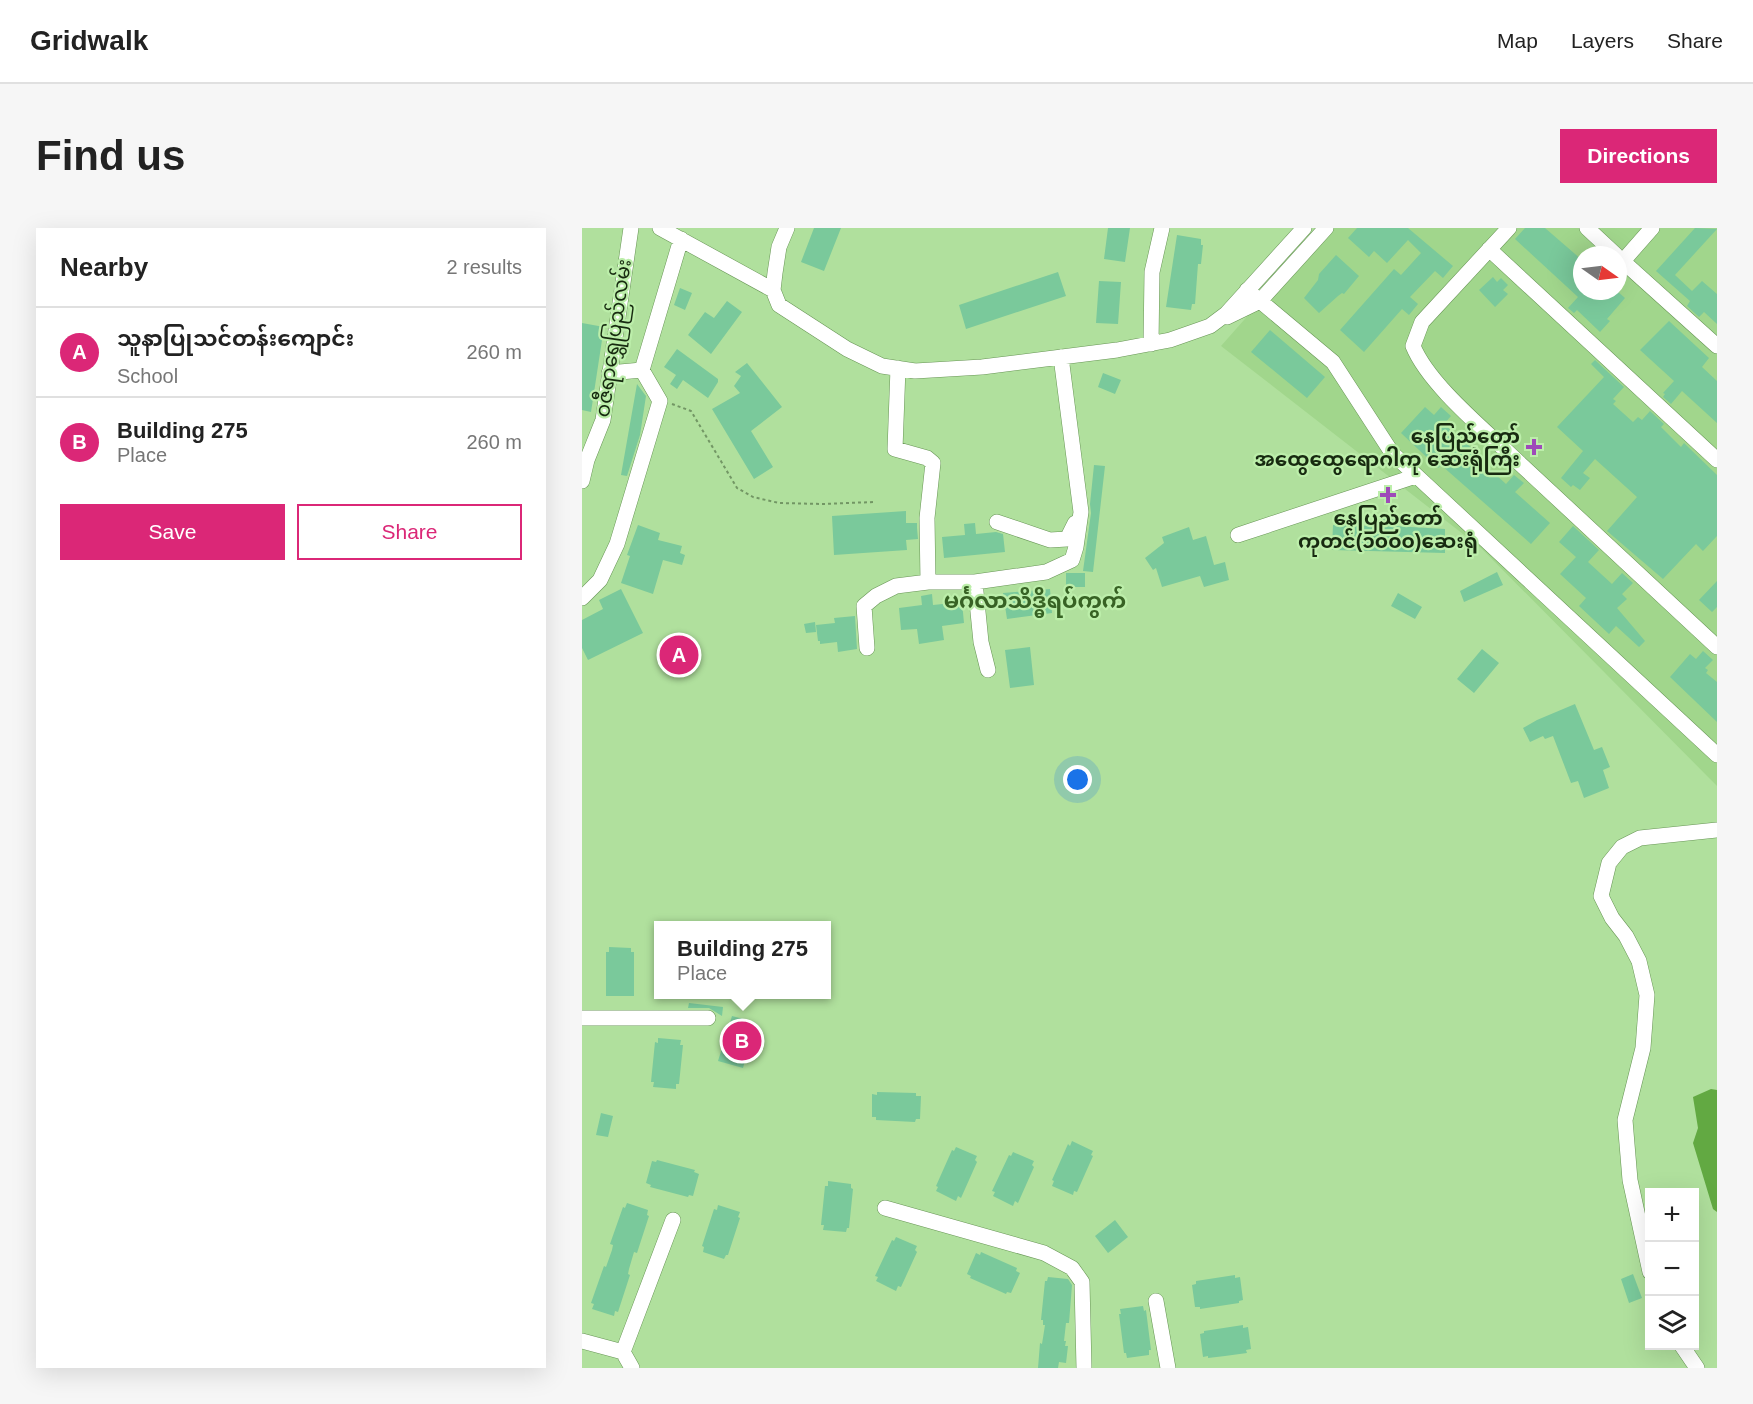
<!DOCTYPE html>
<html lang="en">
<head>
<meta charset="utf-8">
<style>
	body { margin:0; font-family:Helvetica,"Noto Sans Myanmar",sans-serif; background:#f6f6f6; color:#222 }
	.controls { position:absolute; right:18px; bottom:18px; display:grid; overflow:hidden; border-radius:0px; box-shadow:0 6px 24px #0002 }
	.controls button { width:54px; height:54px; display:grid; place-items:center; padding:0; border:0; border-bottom:2px solid #e0e0e0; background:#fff; color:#222; font:30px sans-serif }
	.compass { position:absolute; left:991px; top:18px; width:54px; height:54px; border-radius:50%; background:#fff; box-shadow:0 6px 24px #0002; rotate:104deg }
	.you { position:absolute; left:496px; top:552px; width:21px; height:21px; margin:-15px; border:4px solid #fff; border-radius:50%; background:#1a73e8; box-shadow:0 0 0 9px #1a73e833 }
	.badge { display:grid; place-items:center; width:39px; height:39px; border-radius:50%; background:#db2777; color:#fff; font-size:20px; font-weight:700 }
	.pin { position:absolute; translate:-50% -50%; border:3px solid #fff; box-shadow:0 2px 6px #0006 }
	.popup { position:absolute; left:72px; top:693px; width:177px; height:78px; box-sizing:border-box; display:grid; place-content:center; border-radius:0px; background:#fff; filter:drop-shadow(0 2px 4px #0005); font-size:20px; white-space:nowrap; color:#767676 }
	.popup b { font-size:22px; color:#222 }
	.popup::after { content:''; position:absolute; left:50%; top:100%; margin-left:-12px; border:12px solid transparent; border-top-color:#fff }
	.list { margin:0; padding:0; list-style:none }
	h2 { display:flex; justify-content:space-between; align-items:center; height:78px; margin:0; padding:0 24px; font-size:26px }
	h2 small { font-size:20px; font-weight:400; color:#767676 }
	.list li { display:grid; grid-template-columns:39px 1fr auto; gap:18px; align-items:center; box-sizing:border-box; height:90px; padding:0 24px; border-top:2px solid #e0e0e0 }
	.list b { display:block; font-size:22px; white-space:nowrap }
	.list p { margin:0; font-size:20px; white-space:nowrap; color:#767676 }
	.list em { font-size:20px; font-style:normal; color:#767676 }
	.actions { display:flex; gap:12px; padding:18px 24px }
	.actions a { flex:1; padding:14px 0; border:2px solid #db2777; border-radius:0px; text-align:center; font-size:21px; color:#db2777 }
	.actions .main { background:#db2777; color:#fff }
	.icon { flex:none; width:33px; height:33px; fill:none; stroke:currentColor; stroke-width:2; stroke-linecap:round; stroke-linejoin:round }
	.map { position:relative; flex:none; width:1135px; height:1140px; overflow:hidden; border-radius:0px }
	header { display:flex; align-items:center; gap:36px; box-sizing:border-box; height:84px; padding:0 30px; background:#fff; border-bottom:2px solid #e0e0e0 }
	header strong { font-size:28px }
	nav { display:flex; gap:33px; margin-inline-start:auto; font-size:21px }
	.intro { display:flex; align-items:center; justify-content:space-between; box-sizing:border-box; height:144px; padding:0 36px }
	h1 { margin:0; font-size:42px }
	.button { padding:15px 27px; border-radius:0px; background:#db2777; color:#fff; font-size:21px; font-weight:700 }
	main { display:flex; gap:36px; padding:0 36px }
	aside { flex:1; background:#fff; border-radius:0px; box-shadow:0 6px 24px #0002 }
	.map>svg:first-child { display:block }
</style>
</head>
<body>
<header>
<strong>Gridwalk</strong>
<nav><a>Map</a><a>Layers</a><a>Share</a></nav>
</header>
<div class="intro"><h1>Find us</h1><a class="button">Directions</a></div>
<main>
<aside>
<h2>Nearby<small>2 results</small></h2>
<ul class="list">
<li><span class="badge">A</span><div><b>သူနာပြုသင်တန်းကျောင်း</b><p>School</p></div><em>260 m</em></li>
<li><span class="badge">B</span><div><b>Building 275</b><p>Place</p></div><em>260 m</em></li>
</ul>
<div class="actions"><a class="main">Save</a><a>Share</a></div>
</aside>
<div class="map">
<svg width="1135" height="1140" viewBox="0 0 1135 1140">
	<rect width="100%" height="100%" fill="#b0e09d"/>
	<path fill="#a1d68c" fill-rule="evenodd" d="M743,0H1135V558L899,320L639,118ZM1000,27H1036V63H1000Z"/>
	<path fill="#62a942" d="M1129,861L1135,862V984L1131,981L1111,915L1116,900L1111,869Z"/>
	<path fill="#7ac99b" d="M232,0H259L242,43L219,34Z
		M526,0H548L543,34L522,31Z
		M775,0H826L871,38L861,50L853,43L828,69L836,76L827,87L820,81L782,124L758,102L812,41L819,47L839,25L826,12L805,35L792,23L787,29L766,10Z
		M943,0H963L1000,32V63H1035L1043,70L1025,91L1028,93L1018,104L995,82L992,85L986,80L996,69L933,11Z
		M1113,0L1135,1L1093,47L1110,63L1120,53L1135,66V96L1122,84L1117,89L1105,78L1108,73L1074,43Z
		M595,7L619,11V17H621L619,36H616L613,76H610L609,82L584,79Z
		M754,27L777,48L762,66L760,65L756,68L737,85L722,70L736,52L737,46Z
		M476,44L484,68L384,101L377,77Z
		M911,49L915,54L919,50L926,57L921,62L926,66L913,79L897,62Z
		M517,53L539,54L536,96L514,95Z
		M98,60L110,65L103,82L92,77Z
		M145,73L160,84L129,126L106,107L123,84L132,90Z
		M1087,93L1127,130L1120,139L1135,153V195L1100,163L1089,176L1081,169L1083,166L1081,165L1092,153L1058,122Z
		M0,95L22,99L9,184L0,182Z
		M688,102L743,149L725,170L669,124Z
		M95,121L136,151V154L126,170L101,152L95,161L88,156L94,147L82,139Z
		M1013,132L1042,159L1031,171L1034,173L1031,176L1051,194L1056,189L1060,192L1068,183L1082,196L1079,199L1099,219L1102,215L1135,247V308L1121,323L1114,316L1081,351L1025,303L1055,269L1013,231L1001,245L1008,250L998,262L991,257L989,259L979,250L1001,223L975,199L1022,149L1009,136Z
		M165,135L200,179L169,203L191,239L172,251L130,181L158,165L152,158L159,148L153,144Z
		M521,145L539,152L533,166L516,159Z
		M55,156L64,168L58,207L45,248L39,247Z
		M843,179L852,187L859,179L869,188L862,196L901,230L899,233L924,256L932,247L942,255L933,264L968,295L949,316L859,237L856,240L819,205Z
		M512,237L523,238L511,344L501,343L509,285L508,276Z
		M324,283V295H335V300L336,311L324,312L325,322L252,327L250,288Z
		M800,288H812V298L863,301V325L750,322L751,297L800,298Z
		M393,295L394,306L414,304L421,306L423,324L362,330L360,309L383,307L382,296Z
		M56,297L78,305L76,312L100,318L98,325L103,327L100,337L81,332L71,366L39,355L48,328L45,327Z
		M991,298L1017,322L1006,334L1030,356L1040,345L1051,355L1040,366L1045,371L1035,380L1063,413L1057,419L1034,398L1027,406L997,378L1004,370L978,346L994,329L977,314Z
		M607,299L611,312L624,308L632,337L643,334L647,352L622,359L618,348L580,359L574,340L571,342L563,330L582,315L580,309Z
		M915,344L921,357L882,374L878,363Z
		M484,345H503V359H484Z
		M1135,353V379L1130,384L1117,372Z
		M39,361L61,405L6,432L0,420V392L21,381L17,372Z
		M468,361L470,385L425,391L421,365Z
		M816,365L840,379L833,391L809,378Z
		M350,366L351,377L380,374L382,395L360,398L362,412L337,416L335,401L319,402L317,380L340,377L339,368Z
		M273,388L275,421L256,424L255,414L238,416V413H236L234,397L253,395L252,390Z
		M233,394L234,404L224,405L222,396Z
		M448,419L452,457L428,460L423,422Z
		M900,421L917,435L892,465L875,451Z
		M1121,423L1131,432L1123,440L1126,442L1124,445L1135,454V494L1088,449L1108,426L1114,431Z
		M993,476L1012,522L1020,519L1028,539L1021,542L1027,560L1002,570L996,553L989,555L971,508L963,511L961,508L948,514L941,500L955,492Z
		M27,719L49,720V724H52V768H24V724H27Z
		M107,775L141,779L140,788L127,780H106Z
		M150,788L173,794L161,840L136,833Z
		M76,810L99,812L98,817H101L97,856H94V861L71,859L72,854H69L73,814L76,815Z
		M295,864L334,865V868H339L338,891H334L333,894L294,892V889H290V866L295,867Z
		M19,885L31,888L26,909L14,907Z
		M490,913L511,923L509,927L511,928L495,964L492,963L491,967L470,958L472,953L470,952L486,916L488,918Z
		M374,919L395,928L393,932L395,934L379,970L376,968L374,973L354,963L356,959L354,958L370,922L372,923Z
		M431,924L452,933L450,937L452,939L436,975L433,973L431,978L411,968L413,964L410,963L427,927L429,928Z
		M75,932L113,942L112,944L117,946L111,968L107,967L106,969L68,959L69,957L64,955L70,933L74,934Z
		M246,953L269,956V960L271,961L267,1000H265L264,1004L241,1002L242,997H239L243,958H246Z
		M45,975L66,982L65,987L67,988L55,1025L52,1024L47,1041L46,1046L48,1047L36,1084L33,1083L32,1088L10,1081L12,1076L9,1075L22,1038L24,1039L30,1022L31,1017L28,1016L41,979L43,980Z
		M136,977L158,984L156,989L158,990L146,1027H144L142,1031L121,1024L122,1019L120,1018L132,981L135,982Z
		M533,992L546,1009L526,1025L513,1008Z
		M314,1009L335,1018L333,1022L335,1024L319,1059L316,1058L314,1063L294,1053L296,1049L293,1048L310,1012L312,1013Z
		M399,1024L435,1040L434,1043L438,1045L429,1065L425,1064L424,1066L388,1050L389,1048L385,1046L394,1025L398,1027Z
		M1051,1046L1060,1070L1047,1075L1039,1051Z
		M653,1047V1050L658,1049L661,1072L657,1073V1075L618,1081V1079H613L610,1057L614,1056V1053Z
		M466,1049L486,1051L490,1057L487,1095H484L482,1113H484L483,1118H486L484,1135L477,1134L476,1140H456L458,1115L460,1116L463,1097H461V1092H459L463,1053H465Z
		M561,1078L562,1083L564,1082L569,1122H567V1127L545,1130L544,1125H542L537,1086H539L538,1081Z
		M661,1097V1100L666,1099L669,1121L664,1122L665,1125L643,1128L626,1130V1128L621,1129L618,1106L622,1105V1103Z"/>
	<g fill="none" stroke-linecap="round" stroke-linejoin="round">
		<g stroke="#679555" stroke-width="16">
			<path id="minor" d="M78,0L191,62
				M205,0L197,19L193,45L191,62L197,77L265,121L300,138L333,143L400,139L535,122L588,112L628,98L644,86L722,0
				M927,0L840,94L831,118C847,157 903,202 934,232C1001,294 1068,356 1135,419
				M1005,0L1034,27
				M907,21L1135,232
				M1036,29L1135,118
				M1041,33L1070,0
				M665,62L751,134L810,225L1135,527
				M645,89L678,73L744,0
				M569,116L570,44L580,0
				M316,140L313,221L345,230L351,235L345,290L346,354
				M60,142L99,11
				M0,253L5,232L21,192L49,0
				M415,294L468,312L485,311L493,295
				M656,307L834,248
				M393,354L399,414L406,442
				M0,370L18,352L35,316L78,173L60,142L27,145
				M285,420L282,378L294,368L314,358L346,354H393L464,344L490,332L494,319L499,284L479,129
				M0,790H126
				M303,980L462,1025L490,1040L500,1054L502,1140
				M1068,1044L1048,952L1043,892L1061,820L1065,767L1057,733L1044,708L1030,690L1019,668L1027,635L1040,619L1058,610L1135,602
				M574,1073L586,1140
				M0,1113L41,1124L50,1140
				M1100,1118L1115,1140
				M41,1124L91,992"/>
		</g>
		<path stroke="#729664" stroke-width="2" stroke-dasharray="3 3" stroke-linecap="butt" d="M90,176L109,183L155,260L171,269L197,275L240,276L292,274"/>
		<use href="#minor" stroke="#fff" stroke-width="15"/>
	</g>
	<g fill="#9e4ab9" stroke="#bceeaa" stroke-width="2">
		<path d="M949 210h6v6h6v6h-6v6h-6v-6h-6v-6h6z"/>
		<path d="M803 258h6v6h6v6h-6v6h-6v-6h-6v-6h6z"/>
	</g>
	<g text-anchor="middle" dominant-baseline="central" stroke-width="4.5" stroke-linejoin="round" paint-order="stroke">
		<g font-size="20" fill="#172a10" stroke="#bceeaa">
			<text transform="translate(31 110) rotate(-82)">ဝဇီရာရွှေပြည်လမ်း</text>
		</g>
		<g font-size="20" font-weight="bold" fill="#172a10" stroke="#bceeaa" text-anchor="end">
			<text x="938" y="208">နေပြည်တော်<tspan x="938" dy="23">အထွေထွေရောဂါကု ဆေးရုံကြီး</tspan></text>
			<text x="806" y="290" text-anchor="middle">နေပြည်တော်<tspan x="806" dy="23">ကုတင်(၁၀၀၀)ဆေးရုံ</tspan></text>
		</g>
		<g font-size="22" font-weight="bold" fill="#376224" stroke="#bceeaa">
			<text x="453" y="372">မင်္ဂလာသိဒ္ဓိရပ်ကွက်</text>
		</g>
	</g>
</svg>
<div class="controls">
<button>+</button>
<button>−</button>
<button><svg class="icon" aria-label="layers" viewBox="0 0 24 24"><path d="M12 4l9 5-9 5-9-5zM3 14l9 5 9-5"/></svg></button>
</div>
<svg class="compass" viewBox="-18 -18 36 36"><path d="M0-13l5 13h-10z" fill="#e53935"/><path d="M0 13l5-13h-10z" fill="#767676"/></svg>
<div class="you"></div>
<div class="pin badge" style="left:97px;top:427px">A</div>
<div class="pin badge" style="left:160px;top:813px">B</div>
<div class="popup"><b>Building 275</b>Place</div>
</div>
</main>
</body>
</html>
